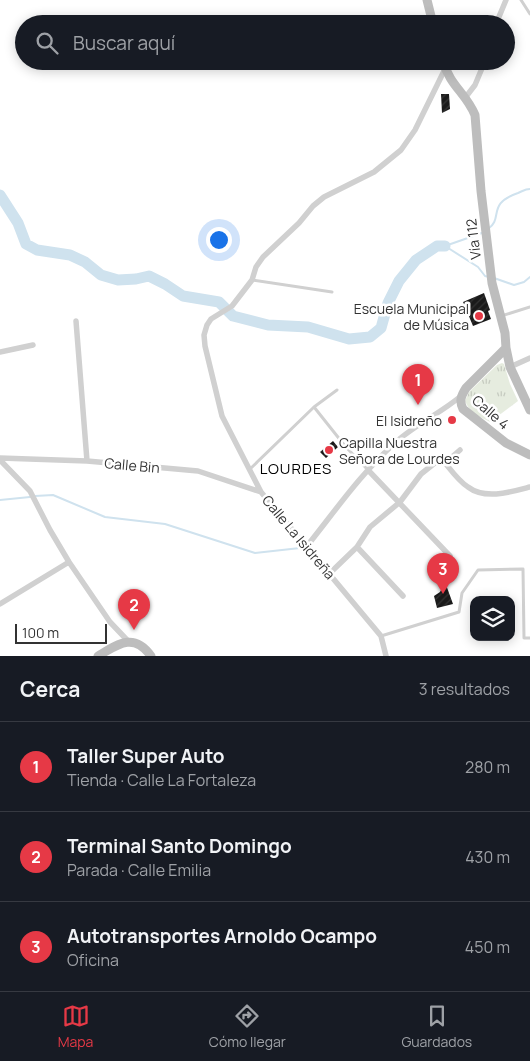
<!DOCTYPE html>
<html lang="es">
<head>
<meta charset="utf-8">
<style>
	body { margin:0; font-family:Manrope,sans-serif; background:#20242c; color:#f1f3f6 }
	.controls { position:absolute; right:15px; bottom:15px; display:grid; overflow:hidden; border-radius:10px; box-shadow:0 2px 12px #0003 }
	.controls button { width:45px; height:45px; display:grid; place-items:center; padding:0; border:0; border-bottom:1px solid #363941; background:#171b24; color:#f1f3f6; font:25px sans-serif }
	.scale { position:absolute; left:15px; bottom:12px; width:92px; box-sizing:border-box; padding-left:5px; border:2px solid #333; border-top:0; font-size:14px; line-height:18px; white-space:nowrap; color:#333; -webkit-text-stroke:4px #fff; paint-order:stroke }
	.you { position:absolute; left:218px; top:239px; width:18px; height:18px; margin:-12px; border:4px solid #fff; border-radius:50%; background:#1a73e8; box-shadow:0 0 0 8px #1a73e833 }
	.badge { display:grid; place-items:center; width:32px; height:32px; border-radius:50%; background:#e63946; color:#fff; font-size:16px; font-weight:700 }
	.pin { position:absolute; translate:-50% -41px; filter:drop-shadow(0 1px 2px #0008) }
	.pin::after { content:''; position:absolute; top:26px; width:18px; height:15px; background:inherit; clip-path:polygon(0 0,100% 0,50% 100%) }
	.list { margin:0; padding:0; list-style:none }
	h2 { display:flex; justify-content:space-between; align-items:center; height:65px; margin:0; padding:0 20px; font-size:21px }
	h2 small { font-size:16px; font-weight:400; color:#9ea1a6 }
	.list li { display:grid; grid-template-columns:32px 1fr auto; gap:15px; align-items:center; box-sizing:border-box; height:90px; padding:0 20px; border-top:1px solid #363941 }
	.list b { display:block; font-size:19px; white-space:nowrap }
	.list p { margin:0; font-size:16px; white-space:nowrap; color:#9ea1a6 }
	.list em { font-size:16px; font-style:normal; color:#9ea1a6 }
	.icon { flex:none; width:28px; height:28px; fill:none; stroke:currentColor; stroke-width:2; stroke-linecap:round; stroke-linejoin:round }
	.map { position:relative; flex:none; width:530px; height:656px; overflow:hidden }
	.search { position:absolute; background:#171b24; box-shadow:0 2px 12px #0003; left:15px; right:15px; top:15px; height:55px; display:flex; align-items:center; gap:12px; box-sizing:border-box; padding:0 18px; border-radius:28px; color:#9ea1a6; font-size:19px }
	.sheet { height:335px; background:#171b24 }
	nav { display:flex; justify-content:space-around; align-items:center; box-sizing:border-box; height:70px; border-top:1px solid #363941; background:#171b24; font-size:14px; color:#9ea1a6 }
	nav a { display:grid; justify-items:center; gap:2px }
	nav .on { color:#e63946 }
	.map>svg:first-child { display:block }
</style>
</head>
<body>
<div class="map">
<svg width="530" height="656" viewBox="0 0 530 656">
	<defs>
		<pattern id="grass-tufts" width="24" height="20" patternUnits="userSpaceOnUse" patternTransform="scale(1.25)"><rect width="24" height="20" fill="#e6ecdf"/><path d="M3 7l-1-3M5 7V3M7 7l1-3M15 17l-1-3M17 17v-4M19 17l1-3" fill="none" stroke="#c6cbc0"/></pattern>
		<pattern id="building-hatch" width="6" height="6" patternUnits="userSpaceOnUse" patternTransform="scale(1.25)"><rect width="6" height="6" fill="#1a1a1a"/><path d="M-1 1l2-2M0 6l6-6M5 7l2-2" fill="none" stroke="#333"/></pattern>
	</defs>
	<rect width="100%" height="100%" fill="#fff"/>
	<path fill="url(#grass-tufts)" d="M502,363L504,364L510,384L518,401L490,422C480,417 469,412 465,401L469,392L497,365Z"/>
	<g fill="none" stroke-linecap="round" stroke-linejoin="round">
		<path stroke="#cfe2ee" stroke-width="2" d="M488,229C504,218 486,204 518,193C523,191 525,189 530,189
			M445,246L482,233
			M445,246L478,267L485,276L489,277
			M494,278L514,285L524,282L530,277
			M35,496L53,495L105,517L165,524L255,553L300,548
			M0,500L30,497"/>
		<path stroke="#cfe2ee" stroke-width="11" d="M0,195L18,223L26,244L37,250L70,255L85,262L101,275L118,280L136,279L149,276L165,284L183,296L219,302L233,316L268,325L308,327L349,339L370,337L381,328L388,303L399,281L416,260L437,246H445"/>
	</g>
	<path fill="url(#building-hatch)" d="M441,94H449L450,109L442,113Z
		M484,293L490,310L488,311L491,319L473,326L463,302Z
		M333,441L338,447L326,458L320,452Z
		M445,582L453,604L437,608L434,596L440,592Z"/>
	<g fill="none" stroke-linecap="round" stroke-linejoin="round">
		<path stroke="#d0d0d0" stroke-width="3" d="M521,0L530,14
			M252,280L332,292
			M501,316L530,307
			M314,407L345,446L368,470
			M249,470L314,407L337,390
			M381,636L459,612L462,593L478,570L523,569L524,638H530"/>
		<path stroke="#d0d0d0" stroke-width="5.5" d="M496,24L506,0
			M465,98L475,85L485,61
			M76,321L87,461
			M0,352L33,345
			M510,367L530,358
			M0,458L87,461L198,471L261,492
			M0,460L30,491L50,530L69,562L110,622L128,641
			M445,463L460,450
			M368,470L450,556
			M307,546C335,511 362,472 396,442C416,424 441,413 461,396
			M357,547L403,596
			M330,573L357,547L370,527L400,502L421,474L441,458C449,467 457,480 468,487C485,500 511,492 530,487
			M0,604L69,562
			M386,656L381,636L261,492L222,416L205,346L204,335L207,325L211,319L232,306L252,280L256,267L263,257L299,223L313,206L324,197L374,172L401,150L415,130L445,69"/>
		<path stroke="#bdbdbd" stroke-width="9" d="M427,0L433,24
			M443,61C450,86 466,93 475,115L481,191L492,283L505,333L506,348L510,367L530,410
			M506,348L466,388C461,396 459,401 463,409L506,443L530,455
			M98,656C118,644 134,632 151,656"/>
	</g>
	<g fill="#e63946" stroke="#fff" stroke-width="2">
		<circle cx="479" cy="316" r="5"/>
		<circle cx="452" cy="420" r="5"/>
		<circle cx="329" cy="450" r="5"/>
	</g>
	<g text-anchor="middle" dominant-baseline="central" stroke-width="5" stroke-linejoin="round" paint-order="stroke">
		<g font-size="14" fill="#333" stroke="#fff">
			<text transform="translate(473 239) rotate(-97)">Vía 112</text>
			<text transform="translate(491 412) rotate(41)">Calle 4</text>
			<text transform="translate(132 465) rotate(5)">Calle Bin</text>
			<text transform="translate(299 537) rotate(50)">Calle La Isidreña</text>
		</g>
		<g font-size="14" fill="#333" stroke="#fff" text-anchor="end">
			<text x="469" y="308">Escuela Municipal<tspan x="469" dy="16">de Música</tspan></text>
			<text x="442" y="420">El Isidreño</text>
			<text x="339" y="442" text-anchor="start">Capilla Nuestra<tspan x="339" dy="16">Señora de Lourdes</tspan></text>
		</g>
		<g font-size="15" letter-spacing="1" fill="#000" stroke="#fff">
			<text x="296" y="468">LOURDES</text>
		</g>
	</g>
</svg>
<div class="controls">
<button><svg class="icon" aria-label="layers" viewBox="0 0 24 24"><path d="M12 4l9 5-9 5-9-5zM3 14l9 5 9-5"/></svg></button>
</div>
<div class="scale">100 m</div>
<div class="you"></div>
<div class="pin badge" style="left:418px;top:405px">1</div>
<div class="pin badge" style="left:134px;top:630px">2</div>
<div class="pin badge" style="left:443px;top:594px">3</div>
<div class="search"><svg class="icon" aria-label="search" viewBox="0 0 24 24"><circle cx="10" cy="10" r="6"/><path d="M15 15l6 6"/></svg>Buscar aquí</div>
</div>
<section class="sheet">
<h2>Cerca<small>3 resultados</small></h2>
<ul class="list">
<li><span class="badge">1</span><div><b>Taller Super Auto</b><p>Tienda · Calle La Fortaleza</p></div><em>280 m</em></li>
<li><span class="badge">2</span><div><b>Terminal Santo Domingo</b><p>Parada · Calle Emilia</p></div><em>430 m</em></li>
<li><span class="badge">3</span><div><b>Autotransportes Arnoldo Ocampo</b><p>Oficina</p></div><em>450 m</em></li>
</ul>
</section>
<nav>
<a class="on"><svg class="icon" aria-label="map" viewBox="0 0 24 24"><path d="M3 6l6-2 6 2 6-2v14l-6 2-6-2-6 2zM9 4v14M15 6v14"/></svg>Mapa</a>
<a><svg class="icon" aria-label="directions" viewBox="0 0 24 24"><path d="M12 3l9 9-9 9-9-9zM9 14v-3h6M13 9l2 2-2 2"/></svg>Cómo llegar</a>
<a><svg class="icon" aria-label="saved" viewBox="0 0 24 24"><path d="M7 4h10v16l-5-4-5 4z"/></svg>Guardados</a>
</nav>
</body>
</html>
